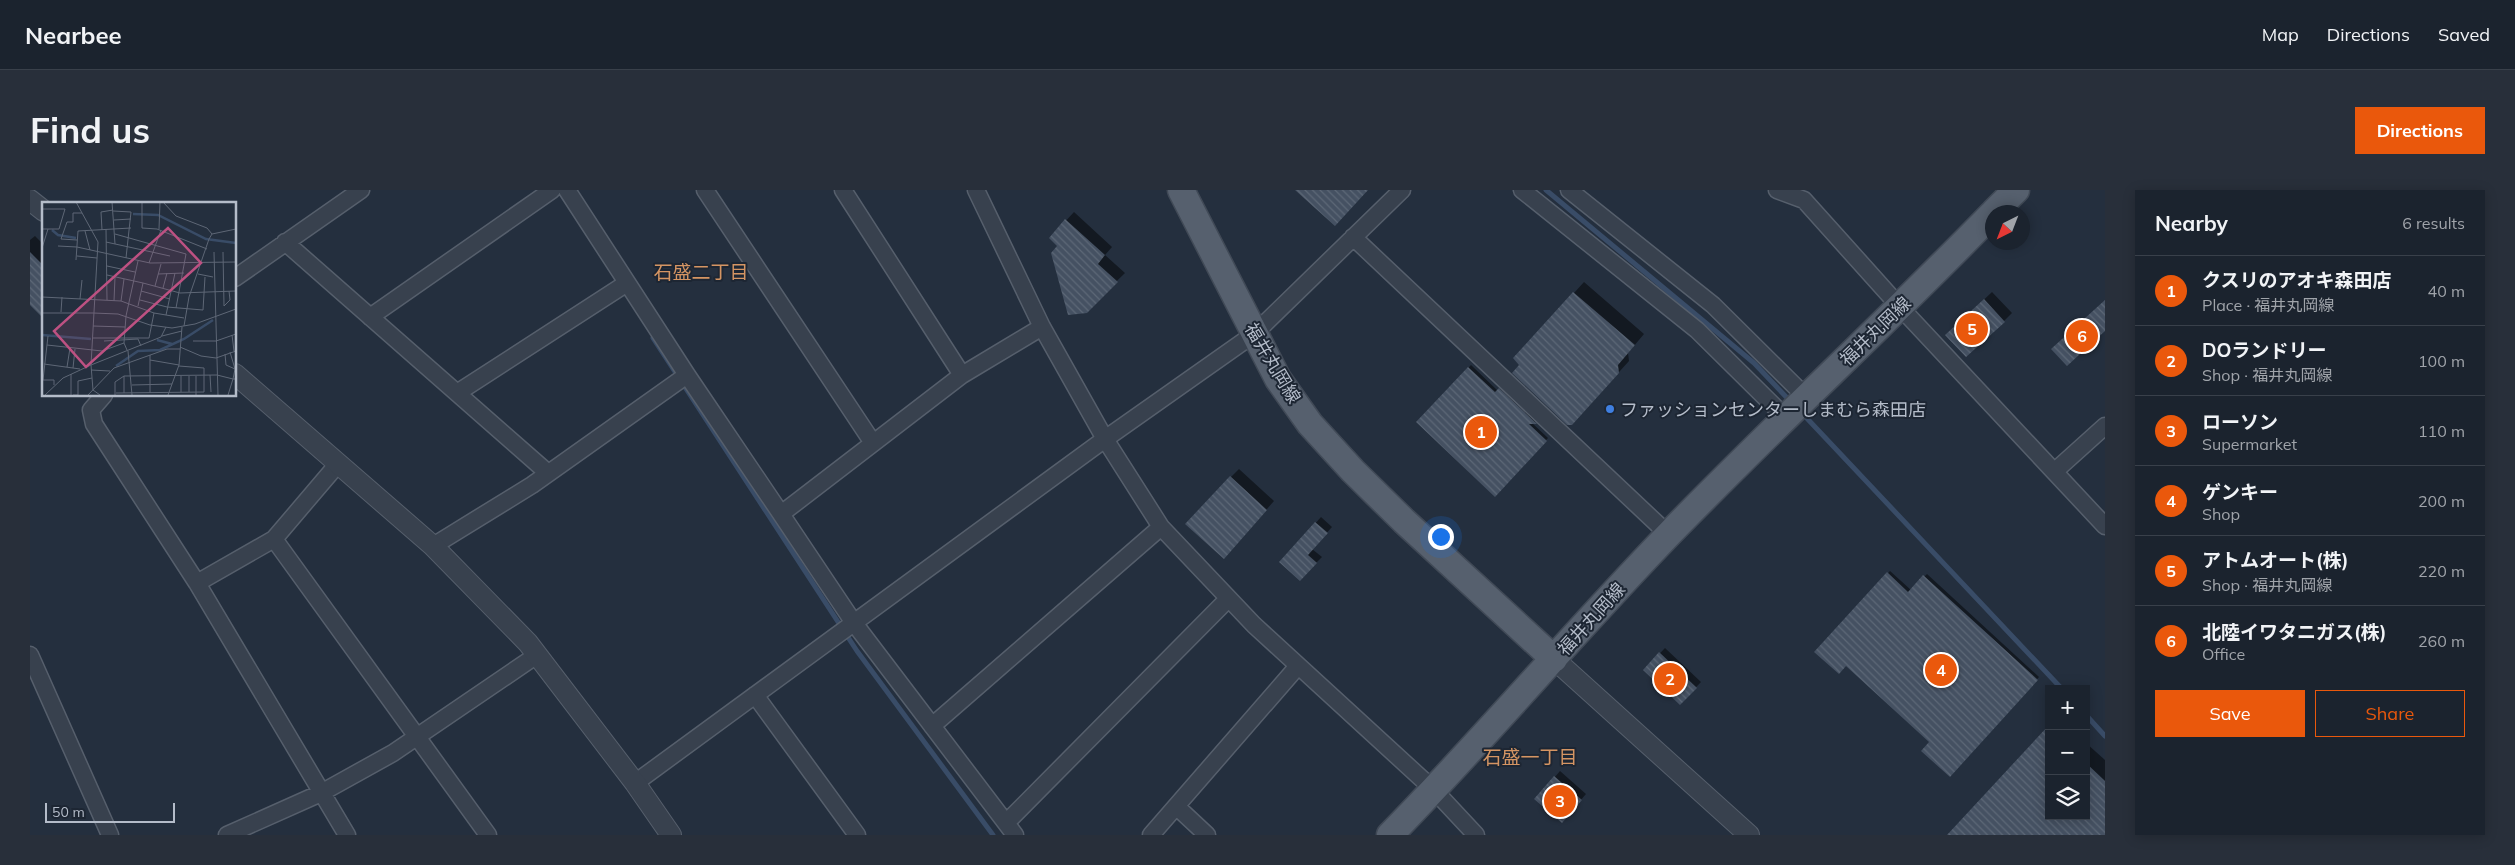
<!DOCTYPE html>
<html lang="en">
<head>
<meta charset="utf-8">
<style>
	body { margin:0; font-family:Mulish,"Noto Sans JP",sans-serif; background:#282f3a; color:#f1f3f6 }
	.controls { position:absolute; right:15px; bottom:15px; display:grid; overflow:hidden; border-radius:0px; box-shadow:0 2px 12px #0003 }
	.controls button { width:45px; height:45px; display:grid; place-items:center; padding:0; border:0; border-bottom:1px solid #39404a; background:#1b232e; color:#f1f3f6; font:25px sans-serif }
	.compass { position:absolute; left:1955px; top:15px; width:45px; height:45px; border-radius:50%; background:#1b232e; box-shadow:0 2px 12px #0003; rotate:222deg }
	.scale { position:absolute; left:15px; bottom:12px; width:130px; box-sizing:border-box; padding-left:5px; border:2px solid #b4bcc9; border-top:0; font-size:14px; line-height:18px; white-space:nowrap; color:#b4bcc9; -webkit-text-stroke:4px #1d2633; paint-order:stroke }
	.you { position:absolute; left:1410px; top:346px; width:18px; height:18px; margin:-12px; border:4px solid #fff; border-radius:50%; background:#1a73e8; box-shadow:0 0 0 8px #1a73e833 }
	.badge { display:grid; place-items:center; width:32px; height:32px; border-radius:50%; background:#ea580c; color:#fff; font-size:16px; font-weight:700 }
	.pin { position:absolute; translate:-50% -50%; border:2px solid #fff; box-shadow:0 1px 5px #0006 }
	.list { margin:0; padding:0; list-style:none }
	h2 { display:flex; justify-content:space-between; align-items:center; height:65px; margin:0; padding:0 20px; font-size:21px }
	h2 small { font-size:16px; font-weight:400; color:#a0a4aa }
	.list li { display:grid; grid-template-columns:32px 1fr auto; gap:15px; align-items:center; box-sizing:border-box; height:70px; padding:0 20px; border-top:1px solid #39404a }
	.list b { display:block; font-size:19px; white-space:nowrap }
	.list p { margin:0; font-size:16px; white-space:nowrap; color:#a0a4aa }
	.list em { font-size:16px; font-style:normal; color:#a0a4aa }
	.actions { display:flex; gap:10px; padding:15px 20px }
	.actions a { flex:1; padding:11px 0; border:1px solid #ea580c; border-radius:0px; text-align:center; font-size:18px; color:#ea580c }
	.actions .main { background:#ea580c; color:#fff }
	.icon { flex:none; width:28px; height:28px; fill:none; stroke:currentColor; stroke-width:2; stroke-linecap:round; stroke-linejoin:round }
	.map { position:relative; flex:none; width:2075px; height:645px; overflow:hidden; border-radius:0px }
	header { display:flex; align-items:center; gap:30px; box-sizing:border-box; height:70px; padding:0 25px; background:#1b232e; border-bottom:1px solid #39404a }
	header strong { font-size:24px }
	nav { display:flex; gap:28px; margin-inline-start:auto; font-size:18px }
	.intro { display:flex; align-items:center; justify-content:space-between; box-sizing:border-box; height:120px; padding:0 30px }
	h1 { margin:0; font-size:35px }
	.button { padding:12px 22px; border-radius:0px; background:#ea580c; color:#fff; font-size:18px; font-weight:700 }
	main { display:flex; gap:30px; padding:0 30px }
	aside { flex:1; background:#1b232e; border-radius:0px; box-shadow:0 2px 12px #0003 }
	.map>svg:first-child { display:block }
</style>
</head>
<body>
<header>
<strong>Nearbee</strong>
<nav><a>Map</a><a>Directions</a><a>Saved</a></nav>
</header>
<div class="intro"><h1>Find us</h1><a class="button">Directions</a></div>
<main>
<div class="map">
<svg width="2075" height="645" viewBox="0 0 2075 645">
	<defs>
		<pattern id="building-back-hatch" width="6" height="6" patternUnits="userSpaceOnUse" patternTransform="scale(1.25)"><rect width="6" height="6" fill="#455162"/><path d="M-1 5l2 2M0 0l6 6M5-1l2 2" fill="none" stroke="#5d6877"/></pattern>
	</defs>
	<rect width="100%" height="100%" fill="#242f3e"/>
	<path fill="#0007" d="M1044,22L1082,57L1075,65L1095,83L1056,121L1029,56L1020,48Z
		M5,46L14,55V127L0,114V50Z
		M1554,92L1614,144L1598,163L1599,171L1552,223L1544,103Z
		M1962,102L1982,123L1974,131L1925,137Z
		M1441,175L1468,201L1472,197L1509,231L1502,233L1518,248L1465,305L1387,232Z
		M1209,279L1244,311L1201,360V287Z
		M1291,327L1302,337L1282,359L1292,367L1270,389L1251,372Z
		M1860,381L1881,400L1897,384L2009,487L1920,585L1901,551L1816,474L1786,462Z
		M1635,458L1671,492L1650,514L1614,480Z
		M2056,553L2075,570V645H1919L2019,626H2056Z
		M1530,581L1556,604L1537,626L1506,609Z"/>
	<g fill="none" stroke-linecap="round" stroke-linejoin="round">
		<path stroke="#394c67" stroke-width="5" d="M1516,0L1724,173L1761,212
			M623,148L827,461L963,645
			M1771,222L2032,499
			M2056,525L2075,546"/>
	</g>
	<path fill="url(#building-back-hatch)" d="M1265,0H1338L1305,36Z
		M1035,29L1075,65L1068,74L1088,92L1057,123L1038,125L1021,63L1027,56L1019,48Z
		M0,62L14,76V129L0,115Z
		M1543,102L1605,155L1588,175L1589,183L1542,235H1537L1482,183L1489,175L1483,168Z
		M1954,109L1975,132L1936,167L1915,145Z
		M2075,110V141L2037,176L2021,159Z
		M1438,177L1465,202L1469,198L1507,234H1499L1517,251L1465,307L1386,232Z
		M1200,286L1237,320L1194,369L1155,334Z
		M1285,332L1298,343L1278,365L1287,373L1270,391L1249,372Z
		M1857,382L1878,402L1893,385L2008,490L1920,587L1891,561L1899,552L1816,476L1809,484L1784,462Z
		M1629,462L1667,498L1650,515L1613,480Z
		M2019,535V626H2056V573L2075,591V645H1917Z
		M1524,586L1552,610L1532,633L1504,609Z"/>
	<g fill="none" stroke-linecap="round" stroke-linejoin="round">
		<g stroke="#565f6c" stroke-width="19">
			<path id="minor" d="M537,0L657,185L751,324L932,185L1012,137
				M675,0L843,253
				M813,0L932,185
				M946,0L1012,137L1075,249L1131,337L1224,435L1404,600L1446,645
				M1492,0L1667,140L1755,227
				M1539,0L1683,115L1776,207
				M1747,0L1774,10L1870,117L2075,336
				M1323,47L1638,344
				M255,52L518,283
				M205,88L331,0
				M340,127L522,0
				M427,203L597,93
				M74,205L61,220L64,234L167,393L317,645
				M2025,281L2075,236
				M751,324L824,433L985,645
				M244,349L458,645
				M403,356L502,295L657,185
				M167,393L244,349L307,275
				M0,465L80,645
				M725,505L827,645
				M902,536L1131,337
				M605,593L1075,249L1224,144L1372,0
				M1147,617L1177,645
				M976,633L1198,409
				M197,645L291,603L363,563L507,465
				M1121,645L1268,476"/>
		</g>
		<g stroke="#565f6c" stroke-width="22">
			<path id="tertiary" d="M0,10L14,21
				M205,184L403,356L498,453L605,593L641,645
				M1524,469L1719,645"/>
		</g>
		<g stroke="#414a57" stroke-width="29">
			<path id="primary" d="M1151,0L1248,189L1280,234L1323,281L1374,331L1524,469
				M1964,22L1986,0
				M1360,645C1456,547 1545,441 1641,342C1746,234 1857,132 1962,24"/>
		</g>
		<use href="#minor" stroke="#38414e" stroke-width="16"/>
		<use href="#tertiary" stroke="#38414e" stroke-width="20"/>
		<use href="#primary" stroke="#56606e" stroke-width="26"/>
	</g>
	<circle fill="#3f7fe0" stroke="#1d2633" stroke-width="2" cx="1580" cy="219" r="5"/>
	<g text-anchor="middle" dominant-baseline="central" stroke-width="4" stroke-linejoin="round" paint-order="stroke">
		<g font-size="18" fill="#b4bcc9" stroke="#1d2633">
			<text transform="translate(1845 141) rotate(-44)">福井丸岡線</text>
			<text transform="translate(1243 173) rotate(59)">福井丸岡線</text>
			<text transform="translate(1561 429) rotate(-48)">福井丸岡線</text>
		</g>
		<g font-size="18" fill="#b4bcc9" stroke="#1d2633" text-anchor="start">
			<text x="1590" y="219">ファッションセンターしまむら森田店</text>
		</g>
		<g font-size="19" fill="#d59563" stroke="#1d2633">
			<text x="671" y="82">石盛二丁目</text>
			<text x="1500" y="567">石盛一丁目</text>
		</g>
	</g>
	<g transform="translate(12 12)">
		<rect width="194" height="194" fill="#242f3e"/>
		<path fill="none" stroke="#394c67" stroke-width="2.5" d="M91,12L116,13L164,37L194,41M10,28L16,33L34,36M0,133L49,137M115,138L130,142M74,164L96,149L118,148L142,137L171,118"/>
		<path fill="none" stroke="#5e6776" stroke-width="1" d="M70,0L73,42M100,0V26L115,27L165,47M121,0L134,14L165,26L170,32M0,7H23L17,27H0M71,9L89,10L84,56M72,18L89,17M64,27L65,98M117,27L118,0M60,28L59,10L71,8M43,29L48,48M73,32L144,52L134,106M35,38L19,37L25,20H31V11H40M64,40L128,54M16,44L35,45L108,61L194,60M0,46L6,27M172,50L176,193M181,50L182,104M35,54L55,56M34,58L36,29L89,26M107,61L119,28M65,64L93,70M116,72L142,71M156,72L171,75M65,73L101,81M113,84L119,62M121,86L125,71M99,89L128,97M0,95L79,99L112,111L142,116M38,97L40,78M98,98L125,105L161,108L163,75M72,99L73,75M79,99L82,77M96,104L101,81L138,91L194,89M182,104L188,98L187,89M19,110L20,95M0,111H51M51,111L76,112L108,123L130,126L153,122L194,107M124,113L133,71M51,124L83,125M142,124L147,95L167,37L170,32L194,27M190,133L192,149M120,134L140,129M51,136H107L112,111M62,139L96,137L99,144M151,139H174L194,132M82,141L84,114L96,59M5,143L60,149L82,141L85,148M138,145L159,154L174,156L194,149M86,149L90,193M188,150L193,167L191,177H194M183,152L184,163L193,167M108,158L137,163M2,162L38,167M25,165L28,146M31,166L33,147M49,168L68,169M29,172V193M168,173L169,190M82,174V191M139,174V190M147,174V190M154,174V193M1,178L6,134M1,178H12V183M90,183L130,182M74,191L162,190V166L137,164M108,191V153M3,193L21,176L49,163L56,40L34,0M31,193H36V179L50,176M46,193L72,166L125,147H138M58,193L51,188L49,163L119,135L124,125M73,193V180L82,174L175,173L191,177L186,193M126,193L137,163L140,125"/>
		<path fill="#bd5182" fill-opacity="0.15" stroke="#bd5182" stroke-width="2.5" d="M126,26L159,61L44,165L12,129Z"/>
		<rect width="194" height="194" fill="none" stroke="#b4bcc9" stroke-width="2.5"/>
	</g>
</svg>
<div class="controls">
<button>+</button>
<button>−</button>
<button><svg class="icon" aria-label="layers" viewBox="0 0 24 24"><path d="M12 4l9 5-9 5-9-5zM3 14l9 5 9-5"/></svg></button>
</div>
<svg class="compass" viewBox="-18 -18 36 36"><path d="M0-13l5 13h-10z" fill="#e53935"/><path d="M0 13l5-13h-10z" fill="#a0a4aa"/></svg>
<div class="scale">50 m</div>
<div class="you"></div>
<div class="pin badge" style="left:1451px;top:242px">1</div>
<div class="pin badge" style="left:1640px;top:489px">2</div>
<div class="pin badge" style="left:1530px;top:611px">3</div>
<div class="pin badge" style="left:1911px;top:480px">4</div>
<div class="pin badge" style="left:1942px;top:139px">5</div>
<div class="pin badge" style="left:2052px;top:146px">6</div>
</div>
<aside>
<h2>Nearby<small>6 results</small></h2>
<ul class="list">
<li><span class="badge">1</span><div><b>クスリのアオキ森田店</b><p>Place · 福井丸岡線</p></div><em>40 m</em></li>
<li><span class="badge">2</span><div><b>DOランドリー</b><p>Shop · 福井丸岡線</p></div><em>100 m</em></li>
<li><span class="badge">3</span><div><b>ローソン</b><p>Supermarket</p></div><em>110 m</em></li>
<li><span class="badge">4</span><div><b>ゲンキー</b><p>Shop</p></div><em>200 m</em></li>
<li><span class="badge">5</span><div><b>アトムオート(株)</b><p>Shop · 福井丸岡線</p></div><em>220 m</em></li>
<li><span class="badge">6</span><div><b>北陸イワタニガス(株)</b><p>Office</p></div><em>260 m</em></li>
</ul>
<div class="actions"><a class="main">Save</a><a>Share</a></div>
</aside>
</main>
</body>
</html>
